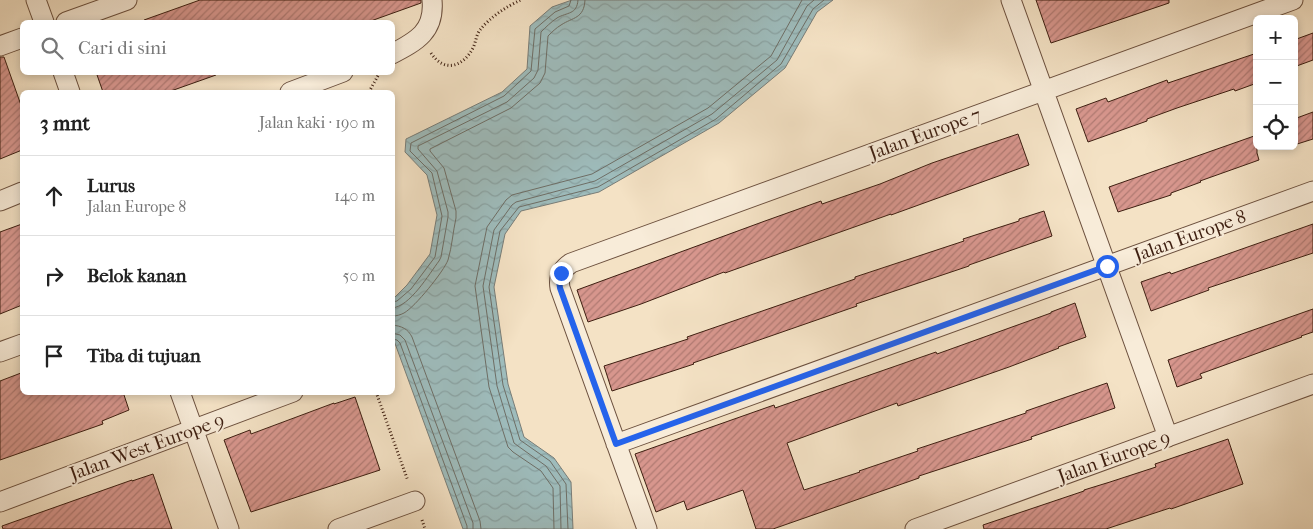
<!DOCTYPE html>
<html lang="id">
<head>
<meta charset="utf-8">
<style>
	body { margin:0; font-family:"IM FELL French Canon",serif; background:#f2f2f2; color:#222 }
	.controls { position:absolute; right:15px; top:15px; display:grid; overflow:hidden; border-radius:8px; box-shadow:0 2px 8px #0003 }
	.controls button { width:45px; height:45px; display:grid; place-items:center; padding:0; border:0; border-bottom:1px solid #e0e0e0; background:#fff; color:#222; font:25px sans-serif }
	.stop { position:absolute; width:15px; height:15px; margin:-11px; border:4px solid #2563eb; border-radius:50%; background:#fff }
	.stop.end { background:#2563eb; border-color:#fff; box-shadow:0 1px 5px #0008 }
	.list { margin:0; padding:0; list-style:none }
	h2 { display:flex; justify-content:space-between; align-items:center; height:65px; margin:0; padding:0 20px; font-size:21px }
	h2 small { font-size:16px; font-weight:400; color:#767676 }
	.list li { display:grid; grid-template-columns:32px 1fr auto; gap:15px; align-items:center; box-sizing:border-box; height:80px; padding:0 20px; border-top:1px solid #e0e0e0 }
	.list b { display:block; font-size:19px; white-space:nowrap }
	.list p { margin:0; font-size:16px; white-space:nowrap; color:#767676 }
	.list em { font-size:16px; font-style:normal; color:#767676 }
	.icon { flex:none; width:28px; height:28px; fill:none; stroke:currentColor; stroke-width:2; stroke-linecap:round; stroke-linejoin:round }
	.map { position:relative; flex:none; width:1313px; height:529px; overflow:hidden }
	.search { position:absolute; background:#fff; box-shadow:0 2px 8px #0003; left:20px; top:20px; width:375px; height:55px; display:flex; align-items:center; gap:12px; box-sizing:border-box; padding:0 18px; border-radius:8px; color:#767676; font-size:19px }
	.panel { position:absolute; background:#fff; box-shadow:0 2px 8px #0003; left:20px; top:90px; width:375px; height:305px; border-radius:8px }
	.map>svg:first-child { display:block }
</style>
</head>
<body>
<div class="map">
<svg width="1313" height="529" viewBox="0 0 1313 529">
	<defs>
		<pattern id="water-waves" width="16" height="10" patternUnits="userSpaceOnUse" patternTransform="scale(1.25)"><rect width="16" height="10" fill="#9ebcbc"/><path d="M0 5q4-4 8 0t8 0" fill="none" stroke="#89a1a1"/></pattern>
		<pattern id="building-hatch" width="6" height="6" patternUnits="userSpaceOnUse" patternTransform="scale(1.25)"><rect width="6" height="6" fill="#d7968d"/><path d="M-1 1l2-2M0 6l6-6M5 7l2-2" fill="none" stroke="#b07a72"/></pattern>
	</defs>
	<rect width="100%" height="100%" fill="#f4e2c5"/>
	<filter id="stains"><feTurbulence type="fractalNoise" baseFrequency=".004" numOctaves="4"/><feColorMatrix values="0 0 0 0 .2 0 0 0 0 .09 0 0 0 0 .02 0 0 0 .5 -.17"/></filter>
	<radialGradient id="worn" r=".72"><stop offset=".6" stop-color="#630" stop-opacity="0"/><stop offset="1" stop-color="#630" stop-opacity=".3"/></radialGradient>
	<path fill="url(#water-waves)" stroke="#787d78" d="M572,0H833L817,12L785,68L719,123L599,192L521,211L505,234L494,287L508,384L524,437L554,458L571,482L573,529H463L393,338V299L407,285L430,254L437,215L427,175L405,152L406,139L502,92L527,69L530,26L552,7Z"/>
	<g fill="none" stroke-linecap="round" stroke-linejoin="round">
		<path stroke="#6e6e66" stroke-width="1" d="M392,302L397,301L411,289L435,257L442,216L432,173L410,151L411,143L504,96L531,71L535,29L555,12L569,6L571,0
			M392,308C410,307 429,274 439,261L441,257L448,217V212L437,171L418,149V146L507,102L534,78L538,70L541,32C546,27 551,22 557,18C567,12 577,15 578,0
			M392,316C397,316 400,315 404,313C415,307 444,271 448,260C452,247 453,231 456,218V211L444,168L430,151V149L511,108L540,83L545,73L548,36C552,32 556,28 561,25C573,17 584,19 585,0
			M392,325C402,326 408,329 412,337L480,521L481,529
			M392,333L400,335L405,340L473,523V529
			M392,339L397,340L400,343L467,526V529
			M554,529L553,488L541,471L513,452L508,447L489,387L475,286L487,227L506,200L512,195L592,174L708,108L771,56L802,0
			M561,529L560,486L546,466L518,446L514,443L497,386L483,286L494,230L512,205L516,202L595,181L712,114L777,60L807,6L814,0
			M568,529L566,484L550,461L520,440L503,385L489,287L500,231L519,207L598,187L716,119L781,64L813,9L824,0"/>
	</g>
	<path fill="url(#building-hatch)" stroke="#3e1f11" d="M200,0H421V3L368,22H145L144,20Z
		M1036,0H1169V3L1051,43Z
		M1313,33V60L1294,67V40Z
		M1257,53V83L1235,91L1234,89L1177,108L1147,119V121L1088,142L1076,109L1106,98L1108,102L1167,80L1168,83Z
		M0,57H4L22,108V150L0,159Z
		M96,72H216V75L168,92H103Z
		M1313,112V139L1294,145V119Z
		M1018,134L1029,165L891,215V214L753,263L725,273L724,272L641,304L588,322L577,290L765,221L821,201L822,204L880,184L932,163Z
		M1257,135V153L1259,160L1200,181L1201,182L1171,193V195L1118,212L1109,187Z
		M1044,211L1052,236L969,265V266L856,304L857,306L693,363L694,364L612,391L604,366L688,339L687,337L855,279V277L964,241L963,239L1019,221V219Z
		M22,224V305L0,314V232Z
		M1313,224V253L1208,288L1209,290L1151,311L1141,282L1170,272L1171,274Z
		M1075,303L1086,337L1058,347L1059,348L1009,367L898,406L897,403L787,443L804,490L860,472L859,471L918,451L917,449L1026,413V411L1107,383L1115,408L1031,437L1032,439L919,476V478L773,529H756L743,490L687,510L684,501L656,512L635,454L774,405L775,408L936,352L937,354L1051,313V312Z
		M1313,309V332L1301,336L1302,337L1200,374L1202,378L1177,387L1168,360Z
		M21,373L22,378V392H123L129,410L102,421L103,424L0,460V381Z
		M355,397L380,470L251,512L224,440L250,430L251,434L334,403V404Z
		M1228,439L1243,484L1171,509L1170,508L1106,529H984L983,525L1084,491V490L1110,482L1156,467L1155,464Z
		M153,474L172,529H3L2,526L132,480V481Z"/>
	<g fill="none" stroke-linecap="round" stroke-linejoin="round">
		<g stroke="#6c503e" stroke-width="21">
			<path id="street" d="M36,0L44,22
				M1011,0L1168,437
				M66,22L127,0
				M0,46L22,38
				M392,54C417,41 435,31 432,0
				M63,72L70,92
				M290,92L343,72
				M0,201L22,192
				M0,352L22,344
				M180,392L229,529
				M616,444L1313,191
				M0,502L293,392
				M338,529L415,501
				M647,529L560,288C558,276 562,269 571,263L1293,0
				M915,529L1313,384"/>
		</g>
		<path stroke="#3e1f11" stroke-width="3" stroke-dasharray="1 2.5" stroke-linecap="butt" d="M431,53C444,73 463,67 473,48C476,42 476,35 480,30C489,18 507,6 521,0
			M369,92L380,72
			M376,392L408,481
			M422,520L425,529"/>
		<use href="#street" stroke="#f8ecd9" stroke-width="19"/>
	</g>
	<g fill="none" stroke-linecap="round" stroke-linejoin="round">
		<path stroke="#2563eb" stroke-width="6" d="M561,273L559,280L560,288L616,444L1107,266"/>
	</g>
	<g text-anchor="middle" dominant-baseline="central" stroke-width="4" stroke-linejoin="round" paint-order="stroke">
		<g font-size="19" fill="#3e1f11" stroke="#f8ecd9">
			<text transform="translate(925 134) rotate(-20)">Jalan Europe 7</text>
			<text transform="translate(1190 236) rotate(-20)">Jalan Europe 8</text>
			<text transform="translate(147 447) rotate(-20)">Jalan West Europe 9</text>
			<text transform="translate(1114 457) rotate(-20)">Jalan Europe 9</text>
		</g>
	</g>
	<rect width="100%" height="100%" filter="url(#stains)"/>
	<rect width="100%" height="100%" fill="url(#worn)"/>
</svg>
<div class="controls">
<button>+</button>
<button>−</button>
<button><svg class="icon" aria-label="locate" viewBox="0 0 24 24"><circle cx="12" cy="12" r="6"/><path d="M12 2v4M12 18v4M2 12h4M18 12h4"/></svg></button>
</div>
<div class="stop" style="left:1107px;top:266px"></div>
<div class="stop end" style="left:561px;top:273px"></div>
<div class="search"><svg class="icon" aria-label="search" viewBox="0 0 24 24"><circle cx="10" cy="10" r="6"/><path d="M15 15l6 6"/></svg>Cari di sini</div>
<section class="panel">
<h2>3 mnt<small>Jalan kaki · 190 m</small></h2>
<ul class="list">
<li><svg class="icon" aria-label="ahead" viewBox="0 0 24 24"><path d="M12 20V5M6 11l6-6 6 6"/></svg><div><b>Lurus</b><p>Jalan Europe 8</p></div><em>140 m</em></li>
<li><svg class="icon" aria-label="right" viewBox="0 0 24 24"><path d="M7 20v-9h11M14 6l5 5-5 5"/></svg><div><b>Belok kanan</b></div><em>50 m</em></li>
<li><svg class="icon" aria-label="arrive" viewBox="0 0 24 24"><path d="M6 21V4h12l-3 4 3 4H6"/></svg><div><b>Tiba di tujuan</b></div></li>
</ul>
</section>
</div>
</body>
</html>
